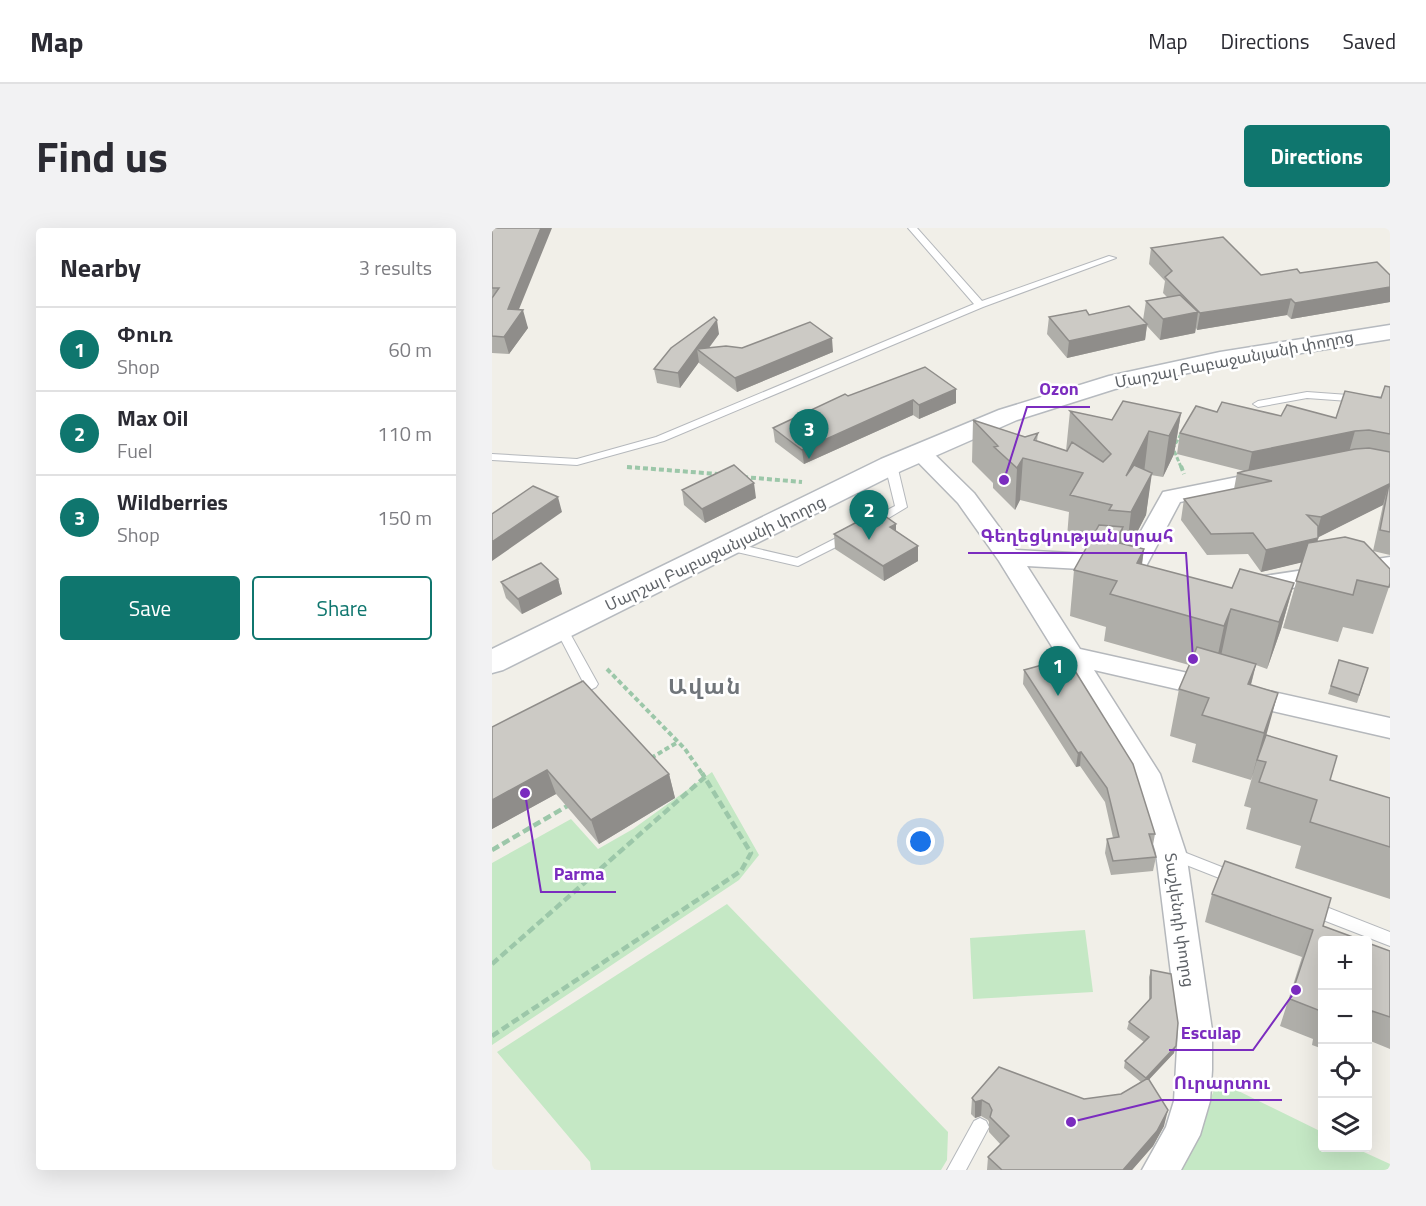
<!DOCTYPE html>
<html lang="en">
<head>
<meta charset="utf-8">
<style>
	body { margin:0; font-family:"Titillium Web","Noto Sans Armenian",sans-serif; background:#f2f2f3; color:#2b2b33 }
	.controls { position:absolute; right:18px; bottom:18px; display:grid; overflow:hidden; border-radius:6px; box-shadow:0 6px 24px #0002 }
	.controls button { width:54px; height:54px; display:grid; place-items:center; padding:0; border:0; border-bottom:2px solid #e1e1e2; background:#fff; color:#2b2b33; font:30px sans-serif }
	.you { position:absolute; left:429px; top:614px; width:21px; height:21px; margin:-15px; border:4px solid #fff; border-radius:50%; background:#1a73e8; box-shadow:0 0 0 9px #1a73e833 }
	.badge { display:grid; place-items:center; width:39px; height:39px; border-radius:50%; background:#0f766e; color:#fff; font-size:20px; font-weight:700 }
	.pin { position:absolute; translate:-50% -50px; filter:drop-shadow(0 2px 3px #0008) }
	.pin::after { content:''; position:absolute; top:32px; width:21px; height:18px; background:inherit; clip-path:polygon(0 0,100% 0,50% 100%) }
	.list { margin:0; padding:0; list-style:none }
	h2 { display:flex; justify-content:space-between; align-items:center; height:78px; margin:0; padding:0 24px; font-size:26px }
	h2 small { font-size:20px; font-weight:400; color:#7c7c81 }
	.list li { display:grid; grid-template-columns:39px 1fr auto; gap:18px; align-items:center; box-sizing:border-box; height:84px; padding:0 24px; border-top:2px solid #e1e1e2 }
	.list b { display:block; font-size:22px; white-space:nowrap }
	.list p { margin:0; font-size:20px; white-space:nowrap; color:#7c7c81 }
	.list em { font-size:20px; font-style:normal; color:#7c7c81 }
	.actions { display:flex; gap:12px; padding:18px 24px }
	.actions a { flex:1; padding:14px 0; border:2px solid #0f766e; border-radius:6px; text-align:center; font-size:21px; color:#0f766e }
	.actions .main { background:#0f766e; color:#fff }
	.icon { flex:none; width:33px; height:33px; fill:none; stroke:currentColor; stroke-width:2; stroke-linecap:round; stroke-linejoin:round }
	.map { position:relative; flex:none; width:898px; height:942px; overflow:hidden; border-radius:6px }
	header { display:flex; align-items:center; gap:36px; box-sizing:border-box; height:84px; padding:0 30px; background:#fff; border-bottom:2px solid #e1e1e2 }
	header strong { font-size:28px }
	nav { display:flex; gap:33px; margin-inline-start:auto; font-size:21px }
	.intro { display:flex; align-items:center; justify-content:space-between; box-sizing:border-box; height:144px; padding:0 36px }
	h1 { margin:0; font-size:42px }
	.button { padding:15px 27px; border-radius:6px; background:#0f766e; color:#fff; font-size:21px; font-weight:700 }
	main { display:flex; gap:36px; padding:0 36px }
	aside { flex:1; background:#fff; border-radius:6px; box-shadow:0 6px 24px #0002 }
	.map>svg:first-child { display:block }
</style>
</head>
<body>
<header>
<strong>Map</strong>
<nav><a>Map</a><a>Directions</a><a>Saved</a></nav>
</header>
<div class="intro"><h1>Find us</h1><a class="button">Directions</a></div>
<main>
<aside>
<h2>Nearby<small>3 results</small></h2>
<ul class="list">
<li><span class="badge">1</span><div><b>Փուռ</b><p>Shop</p></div><em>60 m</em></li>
<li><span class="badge">2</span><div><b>Max Oil</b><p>Fuel</p></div><em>110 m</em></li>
<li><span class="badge">3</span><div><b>Wildberries</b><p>Shop</p></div><em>150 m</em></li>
</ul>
<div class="actions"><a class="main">Save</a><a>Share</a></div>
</aside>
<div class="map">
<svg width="898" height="942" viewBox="0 0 898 942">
	<rect width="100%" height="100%" fill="#f1efe8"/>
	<path fill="#c5e8c5" d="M220,544L267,627L247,652L0,817V635L79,591L106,621L141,601Z
		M235,676L456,904L455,932L449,942H99L98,934L5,824Z
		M593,702L601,764L481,771L478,710Z
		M726,853L830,904V920H863L898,936V942H684L696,924Z"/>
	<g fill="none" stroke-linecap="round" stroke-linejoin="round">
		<g stroke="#b5b8bc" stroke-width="2">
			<path id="service" d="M416,0H425L490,73L617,28L624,30L491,79L172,213L85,237L0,232V226L85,231L164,209L482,76Z
				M815,164L898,170V176L815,170L766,179L761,176L766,173Z
				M399,234L405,237L415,279L380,300H372L370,297L372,294L403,278L393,237Z
				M360,302L364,303L366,306L364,309L306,338L236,322L230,318L236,314L305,330Z
				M69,396L75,400L106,456L104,459L81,471L74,466L76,463L91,454L63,400Z
				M679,619L750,647L753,651L750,655L745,657L674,629L671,625L674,621Z
				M819,673L898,704V718L813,685L811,680L813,675Z
				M488,890L494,893L497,899L474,942H455L482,893Z"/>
		</g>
		<g stroke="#b5b8bc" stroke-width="3">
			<path id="minor" d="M427,217L435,219L482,265L524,322L635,328L671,264L780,242L788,244L791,249L788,254L688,274L652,342L643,344L535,338L588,421L898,490V510L602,442L668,546L694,625L720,802V842L718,873L708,907L689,942H650L674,899L682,873L686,802L664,625L640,548L507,333L466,275L416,224L419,219Z
				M898,329V345L759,366L750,364L747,358L750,352L759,350Z"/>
		</g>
		<g stroke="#b6babf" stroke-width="3">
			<path id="secondary" d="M898,97V111L728,138L623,161L525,192L409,243L11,442L0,445V421L389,231L507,182L617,148L728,124Z"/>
		</g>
		<path stroke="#9cc7a9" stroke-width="3" stroke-dasharray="4.5 2" stroke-linecap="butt" d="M689,206L681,220L689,239
			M135,239H139"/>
		<path stroke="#9cc7a9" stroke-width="4" stroke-dasharray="5 3" stroke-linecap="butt" d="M689,238L692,246
			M135,239L226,246
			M251,249L310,254
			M115,441L193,521L211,547
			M159,530L186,514"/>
		<path stroke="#9cc7a9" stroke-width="4.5" stroke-dasharray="8 4" stroke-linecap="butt" d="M0,622L77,577
			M0,736L213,549
			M0,808L249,643L259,625L210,545"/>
		<use href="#service" fill="#fff" fill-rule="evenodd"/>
		<use href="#minor" fill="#fff" fill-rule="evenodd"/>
		<use href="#secondary" fill="#fff" fill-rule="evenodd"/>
	</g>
	<path fill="#afaea9" d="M0,0L27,82L36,100L17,126L0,125Z
		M659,20L769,47L808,45L898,47V74L799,91L795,87L705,102L704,100L703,105L668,112L655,98L653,112L575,130L555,106L557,89L597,87L651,92L654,73L675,69L671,65L673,53L657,36Z
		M227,106L217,120L341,124L245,164L207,135V134L188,160L165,155L162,141Z
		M898,159V327L881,323L891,277L826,309V313L897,359L881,406L851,399L846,414L791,400L810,334L769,344L756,326L715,327L689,292L692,271L742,261L745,245L752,243L685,226L688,205L725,184L789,188L844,190L889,170Z
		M356,168L464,175L427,191L421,187L312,236L283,214L281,200Z
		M578,183L620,192L689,185L682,226L671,249L659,247L654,287L638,317L652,321L650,337L740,360L802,355L789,401L775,441L764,437L759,457L774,508L838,552L898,570V671L803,640L809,618L754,601L759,580L752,578L761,546L759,552L700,534L704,516L678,508L687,461L697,437L612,413L614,399L578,388L582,342L597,315L575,309L577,284L528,272L523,282L501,260V255L480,234L481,192L533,209L546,205L545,213L574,223Z
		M190,262L264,270L213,295L192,277Z
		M404,303L426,318V333L392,353L343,321L342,306Z
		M66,351L70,366L30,386L14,370L9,354Z
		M847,432L876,440L865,475L836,466Z
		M532,442L663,606L661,617L664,629L661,643L619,647L613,625L615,611L621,610L613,574L588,538L584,539L531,456Z
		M0,499L177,546L183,570L107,616L64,566L0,601Z
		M720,666L831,698V821L820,817L821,811L788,798L810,729L713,694Z
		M876,715L898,723V821L876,812Z
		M659,742L682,825L657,851L672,898L661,918L640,942H495L496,929L509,917L497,904V894L496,892L489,888L483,890L479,886L480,870L592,871L629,866L649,854L632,840L633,833L652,814L635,801L637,794L657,772V749Z"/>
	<path fill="#8f8d8a" d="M49,0H60L21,96L31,82L36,100L17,126L12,109L16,81Z
		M898,59V74L799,91L803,75Z
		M799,71L795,87L705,102L708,85Z
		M706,84L703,105L668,112L671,91Z
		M225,92L227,106L212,126L205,121L207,134L188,160L186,145Z
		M655,96L653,112L575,130L577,113Z
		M340,110L341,124L245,164L243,150Z
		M464,161V175L427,191V177Z
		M421,172V187L312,236L310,222Z
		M689,185L682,226L671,249L677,208Z
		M657,203L652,245L634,248Z
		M863,203L857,224L756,244L760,224Z
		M531,230L528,272L523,282L525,240Z
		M660,245L654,287L634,326L639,284Z
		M262,255L264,270L213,295L210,281Z
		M897,256L891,277L823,311L829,289Z
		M66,269L70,284L0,333V314Z
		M404,296V310L398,299Z
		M631,299L625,345L623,314Z
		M826,310L820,332L769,344L774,322Z
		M426,318V333L392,353L391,338Z
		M652,321L645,368V335Z
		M66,351L70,366L30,386L26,371Z
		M802,355L789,401L775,441L787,394Z
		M739,381L729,428L722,445L732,398Z
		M764,436L752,483L756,456Z
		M786,465L773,512L765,532L759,552L772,505Z
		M589,524L588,538L584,539L586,525Z
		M55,542L64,566L0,601V572Z
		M177,546L183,570L107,616L99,592Z
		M684,818L682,825L652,857L654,850Z
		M490,872L489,888L483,890V874Z
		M676,882L672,898L661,918L640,942H631Z"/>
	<path fill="#cccac5" stroke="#8f8d8a" stroke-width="1.5" d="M0,0H49L16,81L31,82L12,109L0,108V70L7,60H0Z
		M731,9L769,47L805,41L808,45L885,34L898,47V59L803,75L799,71L708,85L673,49L680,43L659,20Z
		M688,67L706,84L671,91L654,73Z
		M637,78L655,96L577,113L557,89L594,82L597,87Z
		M222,89L225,92L186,145L162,141L179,120Z
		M318,94L340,110L243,150L205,121L234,118L250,120Z
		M433,139L464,161L427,177L421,172L310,222L281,200L353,166L356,168Z
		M893,158L898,159V206L877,202L863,203L760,224L688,205L704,178L725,184L730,174L789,188L795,177L844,190L853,163L889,170Z
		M631,173L689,185L677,208L657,203L634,248L642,237L660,245L639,284L617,282L620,277L578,267L591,245L531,230L525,240L502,219L506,218L481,192L533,209L546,205L542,212L575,223L580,214L611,234L619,226L578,183L620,192Z
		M877,220L898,224V304L888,302L897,256L829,289L815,287L826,298V310L774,322L761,305L719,306L692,271L780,253L745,245L753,243L863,221Z
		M242,237L262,255L210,281L190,262Z
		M41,258L66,269L0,314V286Z
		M386,283L404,296L398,299L426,318L391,338L342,306Z
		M607,297L631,299L623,314L652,321L645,335L740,360L748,341L802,355L787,394L739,381L732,398L618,366L625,353L582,342Z
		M853,309L872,314L898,341V355L897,359L865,352L861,367L804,353L816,315Z
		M49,335L66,351L26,371L9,354Z
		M705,419L764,436L756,456L786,465L772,505L710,487L717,470L687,461Z
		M575,430L641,536L663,606H657L664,629L621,633L615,611L627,609L615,560L589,524L586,525L532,442Z
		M847,432L876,440L867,467L839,458Z
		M91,453L177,546L99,592L55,542L0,572V499Z
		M774,507L845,528L838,552L898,570V619L818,594L825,572L767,554L774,534L765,532Z
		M733,633L839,670L831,698L869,712H831V784L798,771L821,702L720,666Z
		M876,715L898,723V789L880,783L876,797Z
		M659,742L679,746L686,795L684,818L654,850L633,833L657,809L637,794L659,770Z
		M507,839L592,871L629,866L656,850L676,882L665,903L631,942H510L496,929L517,908L498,889L500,882L497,876L490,872L483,874L480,870Z"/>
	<g text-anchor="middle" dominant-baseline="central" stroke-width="5" stroke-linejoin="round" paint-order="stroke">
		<g font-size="16" fill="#5f6368" stroke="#fff">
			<text transform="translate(742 131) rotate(-11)">Մարշալ Բաբաջանյանի փողոց</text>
			<text transform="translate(223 325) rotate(-26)">Մարշալ Բաբաջանյանի փողոց</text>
			<text transform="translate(688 692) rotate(82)">Տաշկենդի փողոց</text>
		</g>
		<g font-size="22" font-weight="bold" letter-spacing="1.5" fill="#70757a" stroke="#fff">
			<text x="213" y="458">Ավան</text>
		</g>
	</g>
	<path fill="none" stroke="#7b2cbf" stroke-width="2" d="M512 252L535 179H598M701 431L694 325H476M33 565L49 664H124M804 762L761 822H677M579 894L669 872H790"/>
	<g fill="#7b2cbf" stroke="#fff" stroke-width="2">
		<circle cx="512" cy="252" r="6"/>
		<circle cx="701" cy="431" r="6"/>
		<circle cx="33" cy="565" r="6"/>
		<circle cx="804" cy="762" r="6"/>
		<circle cx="579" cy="894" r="6"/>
	</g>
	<g font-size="18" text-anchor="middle" font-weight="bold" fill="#7b2cbf" stroke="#fff" stroke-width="5" stroke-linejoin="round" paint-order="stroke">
		<text x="567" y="167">Ozon</text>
		<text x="585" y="314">Գեղեցկության սրահ</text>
		<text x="87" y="652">Parma</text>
		<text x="719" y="811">Esculap</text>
		<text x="730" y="861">Ուրարտու</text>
	</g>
</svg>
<div class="controls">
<button>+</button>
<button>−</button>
<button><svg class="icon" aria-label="locate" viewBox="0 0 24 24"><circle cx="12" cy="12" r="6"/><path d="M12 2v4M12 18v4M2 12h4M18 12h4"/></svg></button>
<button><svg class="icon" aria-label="layers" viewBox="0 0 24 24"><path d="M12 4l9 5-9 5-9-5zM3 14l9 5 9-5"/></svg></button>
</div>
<div class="you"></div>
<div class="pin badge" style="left:566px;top:468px">1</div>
<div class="pin badge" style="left:377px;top:312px">2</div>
<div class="pin badge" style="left:317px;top:231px">3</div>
</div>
</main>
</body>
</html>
